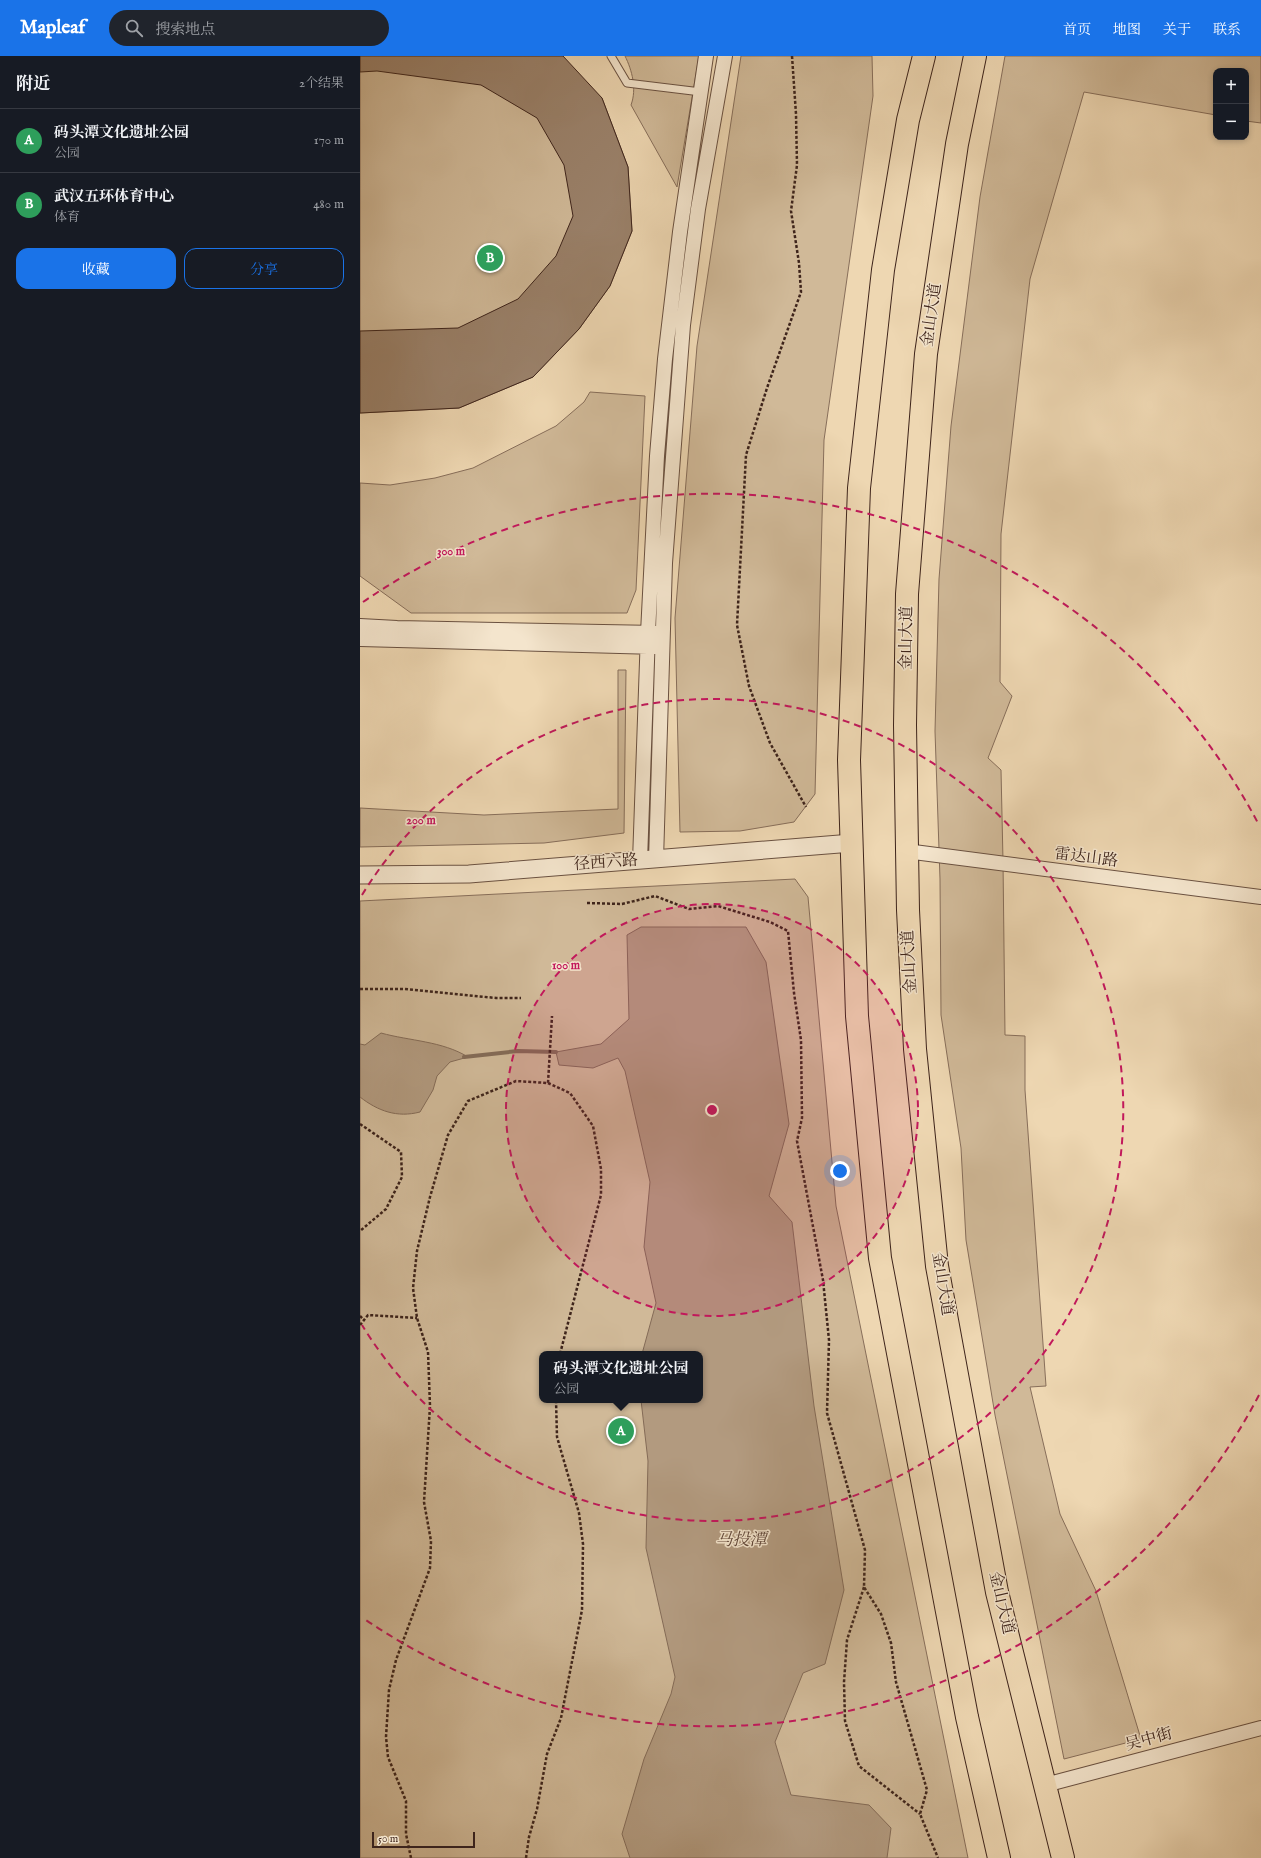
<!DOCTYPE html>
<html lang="zh">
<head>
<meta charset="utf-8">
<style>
	body { margin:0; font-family:"IM FELL English","Noto Serif SC",serif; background:#20242c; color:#f1f3f6 }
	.controls { position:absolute; right:12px; top:12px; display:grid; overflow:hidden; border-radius:8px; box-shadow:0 2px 6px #0003 }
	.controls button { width:36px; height:36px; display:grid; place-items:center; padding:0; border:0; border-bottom:1px solid #363941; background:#171b24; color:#f1f3f6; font:20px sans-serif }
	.scale { position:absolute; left:12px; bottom:10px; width:103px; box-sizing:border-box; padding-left:4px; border:2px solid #3e241b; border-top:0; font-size:11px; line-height:14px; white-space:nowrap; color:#3e241b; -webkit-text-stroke:3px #f4e5cd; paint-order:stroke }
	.you { position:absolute; left:480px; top:1115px; width:14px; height:14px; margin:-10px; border:3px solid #fff; border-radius:50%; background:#1a73e8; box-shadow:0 0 0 6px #1a73e833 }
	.badge { display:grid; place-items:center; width:26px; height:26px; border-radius:50%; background:#1a73e8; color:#fff; font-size:13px; font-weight:700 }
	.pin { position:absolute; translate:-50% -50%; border:2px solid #fff; box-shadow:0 1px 4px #0006 }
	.popup { position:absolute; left:179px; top:1295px; width:164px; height:52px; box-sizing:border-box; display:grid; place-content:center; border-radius:8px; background:#171b24; filter:drop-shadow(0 1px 3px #0005); font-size:13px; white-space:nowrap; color:#9ea1a6 }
	.popup b { font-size:15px; color:#f1f3f6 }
	.popup::after { content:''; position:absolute; left:50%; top:100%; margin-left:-8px; border:8px solid transparent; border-top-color:#171b24 }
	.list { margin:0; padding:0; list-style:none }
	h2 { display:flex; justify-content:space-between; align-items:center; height:52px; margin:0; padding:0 16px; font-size:17px }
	h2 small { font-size:13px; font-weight:400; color:#9ea1a6 }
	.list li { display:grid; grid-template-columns:26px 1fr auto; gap:12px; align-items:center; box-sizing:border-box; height:64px; padding:0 16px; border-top:1px solid #363941 }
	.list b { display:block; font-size:15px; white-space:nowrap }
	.list p { margin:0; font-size:13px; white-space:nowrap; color:#9ea1a6 }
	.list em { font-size:13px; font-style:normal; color:#9ea1a6 }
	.actions { display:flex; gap:8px; padding:12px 16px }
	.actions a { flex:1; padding:9px 0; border:1px solid #1a73e8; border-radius:12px; text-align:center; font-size:14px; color:#1a73e8 }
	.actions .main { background:#1a73e8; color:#fff }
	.icon { flex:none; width:22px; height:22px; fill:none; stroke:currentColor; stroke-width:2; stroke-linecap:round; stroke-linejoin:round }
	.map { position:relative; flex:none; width:901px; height:1802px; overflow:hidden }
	header { display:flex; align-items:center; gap:24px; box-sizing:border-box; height:56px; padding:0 20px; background:#1a73e8; color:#fff }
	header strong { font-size:19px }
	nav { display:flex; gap:22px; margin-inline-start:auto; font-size:14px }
	.search { width:280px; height:36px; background:#20242c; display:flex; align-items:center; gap:10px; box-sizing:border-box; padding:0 14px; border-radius:22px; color:#9ea1a6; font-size:15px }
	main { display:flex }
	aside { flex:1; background:#171b24 }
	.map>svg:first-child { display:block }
</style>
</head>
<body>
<header>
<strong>Mapleaf</strong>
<div class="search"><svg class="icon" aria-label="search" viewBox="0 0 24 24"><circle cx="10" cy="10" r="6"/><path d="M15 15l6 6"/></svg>搜索地点</div>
<nav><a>首页</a><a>地图</a><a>关于</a><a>联系</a></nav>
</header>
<main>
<aside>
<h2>附近<small>2个结果</small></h2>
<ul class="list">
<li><span class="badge" style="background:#2e9e5b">A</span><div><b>码头潭文化遗址公园</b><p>公园</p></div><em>170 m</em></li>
<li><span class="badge" style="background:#2e9e5b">B</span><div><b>武汉五环体育中心</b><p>体育</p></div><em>480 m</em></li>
</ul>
<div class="actions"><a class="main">收藏</a><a>分享</a></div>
</aside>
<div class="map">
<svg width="901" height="1802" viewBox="0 0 901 1802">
	<rect width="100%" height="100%" fill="#eed7b2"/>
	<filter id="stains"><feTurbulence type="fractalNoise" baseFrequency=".005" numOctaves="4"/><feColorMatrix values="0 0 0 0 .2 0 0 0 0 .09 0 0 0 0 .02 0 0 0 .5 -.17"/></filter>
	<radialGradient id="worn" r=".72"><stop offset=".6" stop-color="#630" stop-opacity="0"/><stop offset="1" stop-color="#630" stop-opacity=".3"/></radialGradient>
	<path fill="#d0b998" stroke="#876e5a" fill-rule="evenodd" d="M0,0L242,42L268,111L272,175L250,230L219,273L173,321L99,352L0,357Z
		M265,0H339L317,131L271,49C277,33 272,14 265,0Z
		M381,0H512L513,40L464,384L455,738L434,766L380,775L320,776L315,562L337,290Z
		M645,0H901V67L886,65V15H856V59L724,36L670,223L641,478L640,626L652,640L628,702L641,714L643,805L645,979L665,980V1034L686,1330L670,1331L700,1458L736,1535L781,1683L704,1703L635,1359L606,1184L601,1092L581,959L580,823L575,675L579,523L591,370L620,141Z
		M230,336L285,340L276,534L267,557H51L0,520V427L30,429L75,422L113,412L196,370L224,346Z
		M258,614H266L264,777L184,787L0,791V752L124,759L258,753Z
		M435,823L448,841L476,1150L608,1802H0V845ZM182,1298H340V1344H182Z"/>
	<path fill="#b29a7f" stroke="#846b57" d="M281,871H386L406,906L429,1068L409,1140L432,1166L454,1350L484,1534L465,1608L443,1617L415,1686L431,1739L509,1749L531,1772L527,1802H270L262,1778L284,1703L311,1638L315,1621L286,1492L288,1405L281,1344H340V1298H282L296,1247L284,1191L290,1126L265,1015L258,1002L233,1012L199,1009L196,996L241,988L269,963L267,879Z
		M21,977C50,985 82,985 108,1001L90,1006L77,1020L73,1034L60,1056C37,1062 18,1055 0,1041V988L5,989Z"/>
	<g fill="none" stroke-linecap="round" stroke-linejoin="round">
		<path stroke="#846b57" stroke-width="4" d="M104,1001L158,995L196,996"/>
	</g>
	<path fill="#9a816a" stroke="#3e241b" d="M0,0H203L242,42L268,111L272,175L250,230L219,273L173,321L99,352L0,357V275L98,272L158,243L196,200L213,160L204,109L177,62L121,29L17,15L0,16Z"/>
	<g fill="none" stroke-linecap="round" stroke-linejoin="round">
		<g stroke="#6a5141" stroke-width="9">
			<path id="service" d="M251,0L267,27L341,36"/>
		</g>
		<g stroke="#6a5141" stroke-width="16">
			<path id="minor" d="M0,570L37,572L297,577
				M0,583L297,591
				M546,795L901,841
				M296,804L305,507L323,269L338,153L365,0
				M280,805L288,577L297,400L305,303L320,176L346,0
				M685,1729L901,1672"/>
		</g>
		<g stroke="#6a5141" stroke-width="19">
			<path id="tertiary" d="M0,819L109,818L492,787"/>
		</g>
		<g stroke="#3e241b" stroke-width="24">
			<path id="primary" d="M564,0L548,64L523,214L499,432L489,704L497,960L520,1202L607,1661L639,1802
				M615,0L597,88L566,298L547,538L545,669L548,854L555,993L577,1210L637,1536L703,1802"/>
		</g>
		<path stroke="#3e241b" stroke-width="2.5" stroke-dasharray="3 2" stroke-linecap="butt" d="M432,0L436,58L437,109L431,155L439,207L441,236L407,332L386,399L377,569L389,630L410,687L446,751
			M227,847L262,848L295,840L329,853L358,850L410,866L428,875L434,937L441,984L442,1062L437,1085L463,1224L469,1284L467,1357L505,1494L504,1531L521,1558L531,1587L536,1626L567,1734L560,1758L578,1802
			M0,933H45L136,942H161
			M188,1027L210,1037L233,1070L241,1113V1139L200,1298
			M0,1068L41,1096L42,1121L26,1153L0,1175
			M0,1260L4,1264
			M0,1269L8,1259L57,1262
			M504,1531L487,1584L484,1626L485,1665L499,1710L560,1758
			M51,1802L46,1778V1745L28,1701L26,1681L29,1634L36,1604L70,1512L71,1485L64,1446L70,1350L68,1296L57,1262L53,1232L57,1195L70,1141L88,1079L108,1045L156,1025L188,1027L192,960
			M166,1802L169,1781L177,1753L187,1698L201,1662L222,1554L223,1488L219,1457L197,1381L196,1344"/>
		<use href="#service" stroke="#f4e5cd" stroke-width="7"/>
		<use href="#minor" stroke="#f4e5cd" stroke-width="14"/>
		<use href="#tertiary" stroke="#f4e5cd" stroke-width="17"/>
		<use href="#primary" stroke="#eed7b2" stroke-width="22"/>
	</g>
	<circle cx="352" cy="1054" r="206" fill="#c2185b" fill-opacity=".12"/>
	<g fill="none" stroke="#c2185b" stroke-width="2" stroke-dasharray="7 5">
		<circle cx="352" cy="1054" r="206"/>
		<path d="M2 839A411 411 0 1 1 2 1269"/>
		<path d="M899 1339A617 617 0 0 1 3 1562M3 546A617 617 0 0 1 899 769"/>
	</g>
	<g text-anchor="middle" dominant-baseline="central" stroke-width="3" stroke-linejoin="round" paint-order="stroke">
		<g font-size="16" fill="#3e241b" stroke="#f4e5cd">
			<text transform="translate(572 259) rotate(-82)">金山大道</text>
			<text transform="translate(547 582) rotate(-89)">金山大道</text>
			<text transform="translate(726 802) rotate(7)">雷达山路</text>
			<text transform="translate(246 807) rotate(-4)">径西六路</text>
			<text transform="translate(550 906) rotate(-93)">金山大道</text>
			<text transform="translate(582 1228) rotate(81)">金山大道</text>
			<text transform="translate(641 1547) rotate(77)">金山大道</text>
			<text transform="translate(789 1684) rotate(-15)">吴中街</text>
		</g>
		<g font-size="17" font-style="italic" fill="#614739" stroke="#f4e5cd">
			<text x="381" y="1484">马投潭</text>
		</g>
	</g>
	<circle cx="352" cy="1054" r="6" fill="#c2185b" stroke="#f4e5cd" stroke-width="2"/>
	<g font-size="12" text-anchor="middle" font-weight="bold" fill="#c2185b" stroke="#f4e5cd" stroke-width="3" stroke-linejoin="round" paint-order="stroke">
		<text x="91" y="499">300 m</text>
		<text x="61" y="768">200 m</text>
		<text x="206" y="913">100 m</text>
	</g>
	<rect width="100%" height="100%" filter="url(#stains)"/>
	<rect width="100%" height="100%" fill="url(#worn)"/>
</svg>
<div class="controls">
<button>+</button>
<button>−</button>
</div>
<div class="scale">50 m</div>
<div class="you"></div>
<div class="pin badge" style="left:261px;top:1375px;background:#2e9e5b">A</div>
<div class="popup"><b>码头潭文化遗址公园</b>公园</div>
<div class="pin badge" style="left:130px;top:202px;background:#2e9e5b">B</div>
</div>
</main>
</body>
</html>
